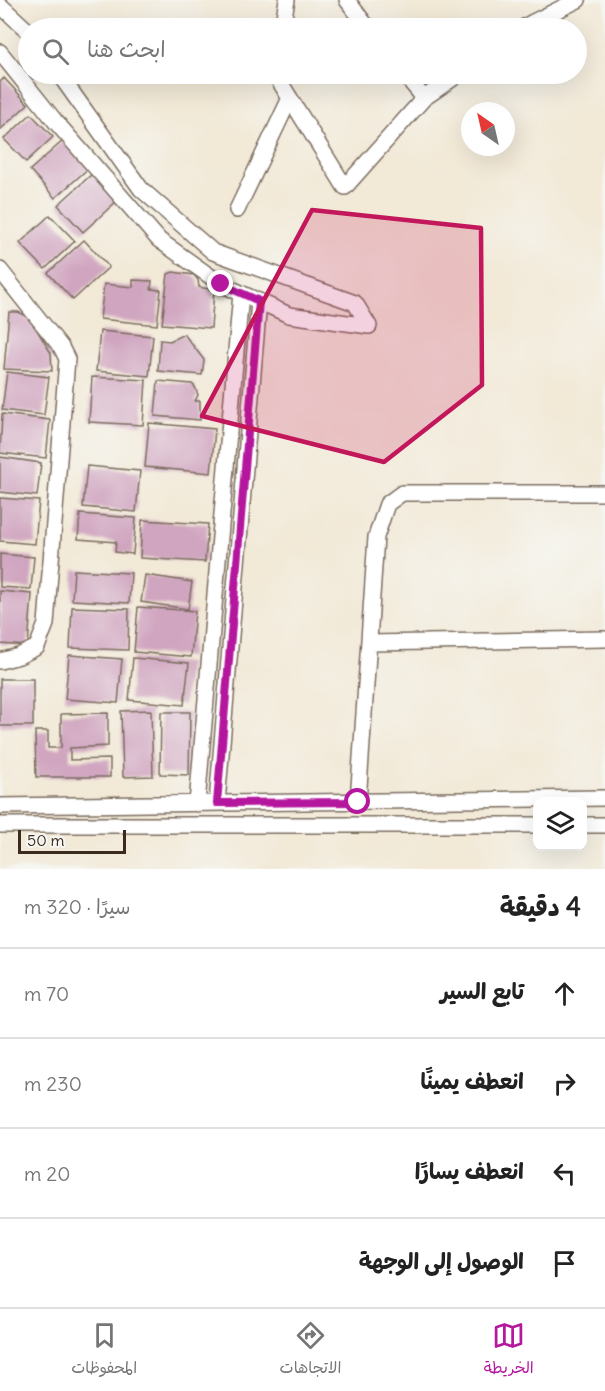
<!DOCTYPE html>
<html lang="ar">
<head>
<meta charset="utf-8">
<style>
	body { margin:0; font-family:Delius,"Playpen Sans Arabic",sans-serif; background:#f6f6f6; color:#222; direction:rtl }
	.controls { position:absolute; right:18px; bottom:18px; display:grid; overflow:hidden; border-radius:12px; box-shadow:0 6px 24px #0002 }
	.controls button { width:54px; height:54px; display:grid; place-items:center; padding:0; border:0; border-bottom:2px solid #e0e0e0; background:#fff; color:#222; font:30px sans-serif }
	.compass { position:absolute; left:461px; top:102px; width:54px; height:54px; border-radius:50%; background:#fff; box-shadow:0 6px 24px #0002; rotate:326deg }
	.scale { position:absolute; left:18px; bottom:15px; width:108px; box-sizing:border-box; padding-left:6px; border:3px solid #3b2a1e; border-top:0; font-size:16px; line-height:21px; white-space:nowrap; color:#3b2a1e; -webkit-text-stroke:4px #f6f6f2; paint-order:stroke }
	.stop { position:absolute; width:18px; height:18px; margin:-14px; border:4px solid #b5179e; border-radius:50%; background:#fff }
	.stop.end { background:#b5179e; border-color:#fff; box-shadow:0 2px 6px #0008 }
	.list { margin:0; padding:0; list-style:none }
	h2 { display:flex; justify-content:space-between; align-items:center; height:78px; margin:0; padding:0 24px; font-size:26px }
	h2 small { font-size:20px; font-weight:400; color:#767676 }
	.list li { display:grid; grid-template-columns:39px 1fr auto; gap:18px; align-items:center; box-sizing:border-box; height:90px; padding:0 24px; border-top:2px solid #e0e0e0 }
	.list b { display:block; font-size:22px; white-space:nowrap }
	.list em { font-size:20px; font-style:normal; color:#767676 }
	.icon { flex:none; width:33px; height:33px; fill:none; stroke:currentColor; stroke-width:2; stroke-linecap:round; stroke-linejoin:round }
	.map { position:relative; flex:none; width:605px; height:869px; overflow:hidden; direction:ltr }
	.search { position:absolute; background:#fff; box-shadow:0 6px 24px #0002; left:18px; right:18px; top:18px; height:66px; display:flex; align-items:center; gap:15px; box-sizing:border-box; padding:0 21px; border-radius:33px; color:#767676; font-size:22px }
	.sheet { height:438px; background:#fff }
	nav { display:flex; justify-content:space-around; align-items:center; box-sizing:border-box; height:84px; border-top:2px solid #e0e0e0; background:#fff; font-size:16px; color:#767676 }
	nav a { display:grid; justify-items:center; gap:3px }
	nav .on { color:#b5179e }
	.map>svg:first-child { display:block }
</style>
</head>
<body>
<div class="map">
<svg width="605" height="869" viewBox="0 0 605 869">
	<rect width="100%" height="100%" fill="#f6f6f2"/>
	<filter id="ink" filterUnits="userSpaceOnUse"><feTurbulence type="fractalNoise" baseFrequency=".0167" numOctaves="2"/><feDisplacementMap in="SourceGraphic" scale="12" xChannelSelector="R" yChannelSelector="G"/><feConvolveMatrix kernelMatrix="1 2 1 2 8 2 1 2 1" color-interpolation-filters="sRGB"/></filter>
	<filter id="wash" filterUnits="userSpaceOnUse"><feTurbulence type="fractalNoise" baseFrequency=".008" numOctaves="4" result="noise"/><feDisplacementMap in="SourceGraphic" scale="24" xChannelSelector="R" yChannelSelector="G"/><feGaussianBlur stdDeviation="1.35" result="paint"/><feColorMatrix in="noise" values="0 0 0 0 0 0 0 0 0 0 0 0 0 0 0 0 0 1.4 0 .05"/><feComposite in="paint" operator="in"/></filter>
	<g filter="url(#wash)">
		<rect width="100%" height="100%" fill="#f2e9d7"/>
		<g id="blocks">
			<path fill="#d0a5c0" d="M4,78L28,104L0,130V82Z
				M31,114L53,137L26,162L4,139Z
				M65,139L90,167L55,198L30,170Z
				M93,173L118,200L83,232L58,205Z
				M50,215L75,241L45,269L20,243Z
				M84,240L109,267L73,300L48,273Z
				M173,272L194,275L198,280L199,287L214,290L211,328L162,324L168,274Z
				M133,280L152,281L151,289L161,290L157,325L100,319L104,284L133,287Z
				M9,312H18L27,316L34,325L51,353L52,371L4,369Z
				M100,331L153,336L149,376L96,371Z
				M184,334L204,360L202,375L158,371L160,340L170,341Z
				M7,372L49,377L44,415L2,410Z
				M92,377L146,380L143,425L89,422Z
				M158,381L192,384L195,387L198,395L195,401H200V420L155,416Z
				M2,414L50,420L46,458L0,453Z
				M149,423L215,429L211,473L145,467Z
				M0,457L41,463L37,496L0,492Z
				M87,466L140,471L136,512L83,507Z
				M0,498L39,501L35,544L0,541Z
				M80,514L136,518L133,554L115,552L116,542L78,539Z
				M142,520L208,524L205,562L140,558Z
				M0,554L34,557L31,589L0,587Z
				M74,570L131,573L129,603L72,600Z
				M145,575L192,582L188,609L141,602Z
				M0,591L32,594L28,646L0,644Z
				M72,607L129,609L128,650L70,648Z
				M138,607L195,611L191,657L134,652Z
				M69,655L122,659L118,703L65,699Z
				M133,658L189,663L184,705L129,700Z
				M0,679H33V726H0Z
				M151,710L153,776L123,777L121,711Z
				M161,712H190L189,775L160,774Z
				M108,713V746L70,748V760L110,759V777H36L35,731H48V748H61V714Z"/>
		</g>
	</g>
	<g filter="url(#ink)">
		<use href="#blocks" fill-opacity="0" stroke="#7b6d5f" stroke-width="1.5"/>
		<g fill="none" stroke-linecap="round" stroke-linejoin="round">
			<g stroke="#7b6d5f" stroke-width="18">
				<path id="minor" d="M347,0L368,28
					M0,5L28,31
					M282,28L287,0
					M523,28L533,22L578,0
					M0,52L55,121L159,240L221,284L289,315L369,326L355,303L213,252L141,189L59,74
					M275,74L345,187L424,98L459,74
					M404,74L424,98
					M237,210L290,98
					M0,270L61,347L67,359L46,624L37,647L19,656L0,661
					M369,643L605,639
					M358,802L376,537L387,504L402,493H605
					M217,803L259,301
					M197,804L241,293
					M0,806L605,798
					M0,825H538
					M582,825H605"/>
			</g>
			<use href="#minor" stroke="#fff" stroke-width="15"/>
		</g>
	</g>
	<g fill="none" stroke-linecap="round" stroke-linejoin="round" filter="url(#ink)">
		<path stroke="#b5179e" stroke-width="8" d="M221,284L259,301L217,803L358,802"/>
	</g>
	<path fill="#c2185b" fill-opacity="0.2" stroke="#c2185b" stroke-width="4.5" stroke-linejoin="round" d="M312,210L481,228L482,385L384,462L202,416Z"/>
</svg>
<div class="controls">
<button><svg class="icon" aria-label="layers" viewBox="0 0 24 24"><path d="M12 4l9 5-9 5-9-5zM3 14l9 5 9-5"/></svg></button>
</div>
<svg class="compass" viewBox="-18 -18 36 36"><path d="M0-13l5 13h-10z" fill="#e53935"/><path d="M0 13l5-13h-10z" fill="#767676"/></svg>
<div class="scale">50 m</div>
<div class="stop" style="left:358px;top:802px"></div>
<div class="stop end" style="left:221px;top:284px"></div>
<div class="search"><svg class="icon" aria-label="search" viewBox="0 0 24 24"><circle cx="10" cy="10" r="6"/><path d="M15 15l6 6"/></svg>ابحث هنا</div>
</div>
<section class="sheet">
<h2>4 دقيقة<small>سيرًا · 320 m</small></h2>
<ul class="list">
<li><svg class="icon" aria-label="ahead" viewBox="0 0 24 24"><path d="M12 20V5M6 11l6-6 6 6"/></svg><div><b>تابع السير</b></div><em>70 m</em></li>
<li><svg class="icon" aria-label="right" viewBox="0 0 24 24"><path d="M7 20v-9h11M14 6l5 5-5 5"/></svg><div><b>انعطف يمينًا</b></div><em>230 m</em></li>
<li><svg class="icon" aria-label="left" viewBox="0 0 24 24"><path d="M17 20v-9H6M10 6l-5 5 5 5"/></svg><div><b>انعطف يسارًا</b></div><em>20 m</em></li>
<li><svg class="icon" aria-label="arrive" viewBox="0 0 24 24"><path d="M6 21V4h12l-3 4 3 4H6"/></svg><div><b>الوصول إلى الوجهة</b></div></li>
</ul>
</section>
<nav>
<a class="on"><svg class="icon" aria-label="map" viewBox="0 0 24 24"><path d="M3 6l6-2 6 2 6-2v14l-6 2-6-2-6 2zM9 4v14M15 6v14"/></svg>الخريطة</a>
<a><svg class="icon" aria-label="directions" viewBox="0 0 24 24"><path d="M12 3l9 9-9 9-9-9zM9 14v-3h6M13 9l2 2-2 2"/></svg>الاتجاهات</a>
<a><svg class="icon" aria-label="saved" viewBox="0 0 24 24"><path d="M7 4h10v16l-5-4-5 4z"/></svg>المحفوظات</a>
</nav>
</body>
</html>
